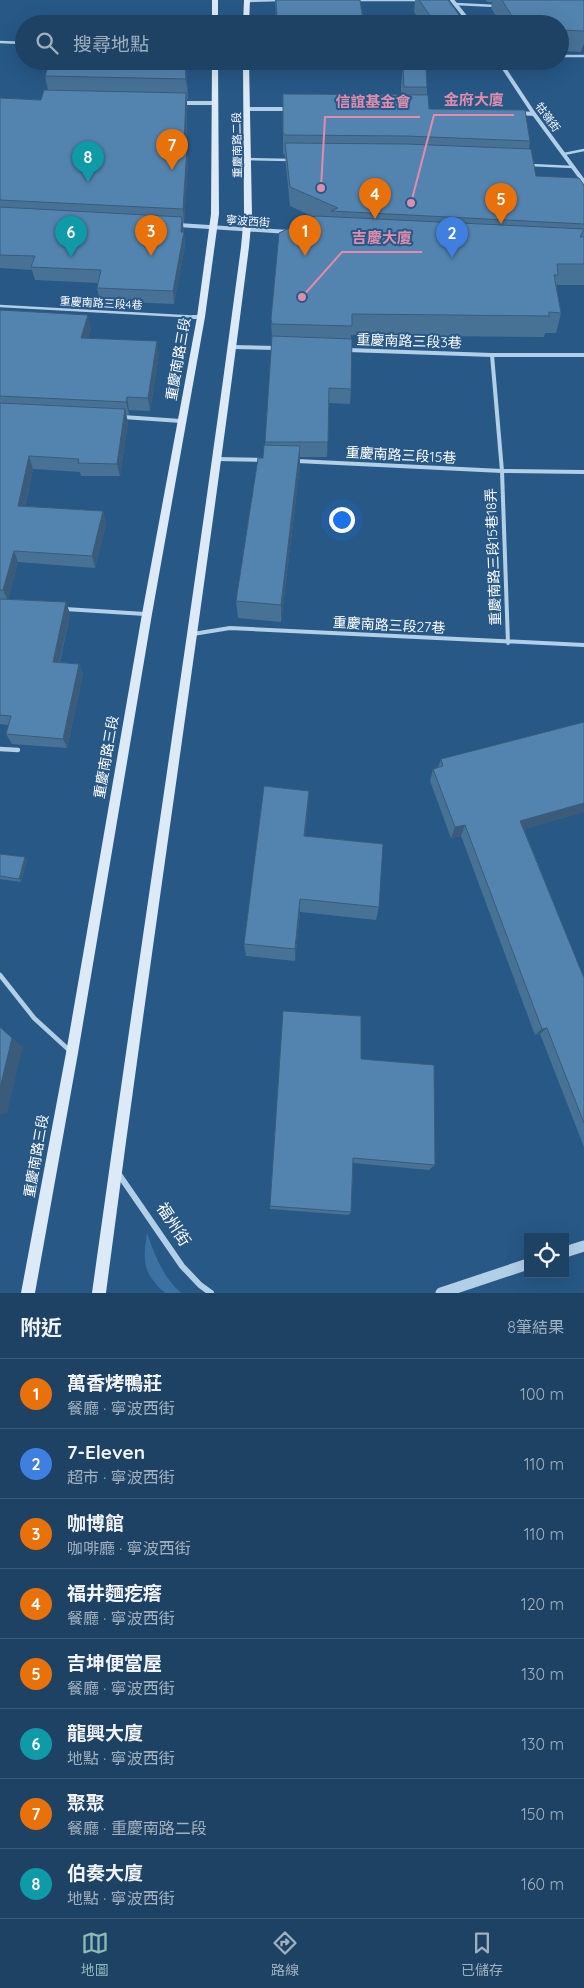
<!DOCTYPE html>
<html lang="zh-TW">
<head>
<meta charset="utf-8">
<style>
	body { margin:0; font-family:Quicksand,"Noto Sans TC",sans-serif; background:#25496a; color:#f1f3f6 }
	.controls { position:absolute; right:15px; bottom:15px; display:grid; overflow:hidden; border-radius:0px; box-shadow:0 5px 20px #0002 }
	.controls button { width:45px; height:45px; display:grid; place-items:center; padding:0; border:0; border-bottom:1px solid #3b5b78; background:#1d4264; color:#f1f3f6; font:25px sans-serif }
	.you { position:absolute; left:341px; top:519px; width:18px; height:18px; margin:-12px; border:4px solid #fff; border-radius:50%; background:#1a73e8; box-shadow:0 0 0 8px #1a73e833 }
	.badge { display:grid; place-items:center; width:32px; height:32px; border-radius:50%; background:#8bbbb9; color:#fff; font-size:16px; font-weight:700 }
	.pin { position:absolute; translate:-50% -41px; filter:drop-shadow(0 1px 2px #0008) }
	.pin::after { content:''; position:absolute; top:26px; width:18px; height:15px; background:inherit; clip-path:polygon(0 0,100% 0,50% 100%) }
	.list { margin:0; padding:0; list-style:none }
	h2 { display:flex; justify-content:space-between; align-items:center; height:65px; margin:0; padding:0 20px; font-size:21px }
	h2 small { font-size:16px; font-weight:400; color:#a0b0bf }
	.list li { display:grid; grid-template-columns:32px 1fr auto; gap:15px; align-items:center; box-sizing:border-box; height:70px; padding:0 20px; border-top:1px solid #3b5b78 }
	.list b { display:block; font-size:19px; white-space:nowrap }
	.list p { margin:0; font-size:16px; white-space:nowrap; color:#a0b0bf }
	.list em { font-size:16px; font-style:normal; color:#a0b0bf }
	.icon { flex:none; width:28px; height:28px; fill:none; stroke:currentColor; stroke-width:2; stroke-linecap:round; stroke-linejoin:round }
	.map { position:relative; flex:none; width:584px; height:1293px; overflow:hidden }
	.search { position:absolute; background:#1d4264; box-shadow:0 5px 20px #0002; left:15px; right:15px; top:15px; height:55px; display:flex; align-items:center; gap:12px; box-sizing:border-box; padding:0 18px; border-radius:28px; color:#a0b0bf; font-size:19px }
	.sheet { height:625px; background:#1d4264 }
	nav { display:flex; justify-content:space-around; align-items:center; box-sizing:border-box; height:70px; border-top:1px solid #3b5b78; background:#1d4264; font-size:14px; color:#a0b0bf }
	nav a { display:grid; justify-items:center; gap:2px }
	nav .on { color:#8bbbb9 }
	.map>svg:first-child { display:block }
</style>
</head>
<body>
<div class="map">
<svg width="584" height="1293" viewBox="0 0 584 1293">
	<rect width="100%" height="100%" fill="#275886"/>
	<path fill="#3c72a2" d="M147,1233C155,1256 163,1277 181,1293H165C142,1272 143,1262 147,1233Z"/>
	<g fill="none" stroke-linecap="round" stroke-linejoin="round">
		<path stroke="#b2cfe8" stroke-width="2.5" d="M357,0H420
			M247,1L280,0
			M456,4L496,6
			M0,42L24,43
			M560,56H584
			M564,154L584,150
			M247,159L290,160
			M530,165L573,167
			M0,306L200,317"/>
		<path stroke="#b2cfe8" stroke-width="4" d="M193,317H200
			M233,347L276,348
			M348,350L492,355H584
			M492,355L502,471L508,643
			M123,417L181,421
			M217,459L262,460
			M297,461L502,471L584,472
			M65,609L145,614
			M193,634L230,628L584,645"/>
		<path stroke="#b2cfe8" stroke-width="4.5" d="M0,749L18,750
			M0,975L34,1018L69,1050"/>
		<path stroke="#b2cfe8" stroke-width="4" d="M452,0L471,24
			M499,61L534,114L584,182
			M180,103H215
			M247,109H289
			M519,113L534,114
			M178,225L289,232"/>
		<path stroke="#b2cfe8" stroke-width="6" d="M118,1173L182,1266L200,1285L211,1293"/>
		<path stroke="#b2cfe8" stroke-width="11" d="M565,1252L584,1246
			M441,1293L528,1264"/>
		<path fill="#dceaf7" fill-rule="evenodd" d="M212,0H218V24H212Z
			M244,0H250L249,24H243Z
			M212,61H218L219,214L205,317L152,614L78,1053L35,1293H21L66,1053L142,614L197,317L211,214Z
			M243,61H249L252,215L249,247C205,596 151,944 106,1293H92C140,944 195,596 241,247L244,215Z"/>
	</g>
	<path fill="#477296" d="M275,0H360L363,24H276Z
		M415,0H448L466,24H422L414,12Z
		M486,0H584V45H583L581,52L560,51V24H501L491,8L492,2H487Z
		M50,61H186L188,99H187V106L186,148L188,162L184,223H183L185,246L174,304L100,301L97,288L98,283L35,280L32,270L0,268V98L41,100L48,90L45,76Z
		M403,65L427,87V95L429,109L530,141L529,149L536,176L584,185V285H556L561,313L556,333H545L544,337L351,335V389L350,404L329,403L327,457H300V466L281,622L238,618L236,601L265,445L272,340L271,319L314,217L290,206L285,156L283,153V94L401,95V86Z
		M0,310L91,328L88,338L159,354L150,411L129,410V415H126L128,422L120,476H81L80,472L33,469L25,506L103,511L106,524L95,568L18,562L8,599L66,602L70,614L60,662L79,664L83,674L67,748L12,744L6,734L9,725L0,724Z
		M441,759L584,812L524,829L584,978V1147L540,1034L535,1035L461,836L451,838L430,781L433,769L438,768Z
		M309,791L308,806L305,836L379,907L376,920L300,912L295,961L246,956L244,944Z
		M0,854L25,857L27,861L21,882L0,879Z
		M361,1059L435,1165L429,1170L353,1163L351,1212L349,1215L270,1209V1206Z"/>
	<path fill="#3a5c7a" d="M185,61H186L188,99L186,79Z
		M186,93L187,106L185,162L184,148Z
		M187,148L188,162L184,223L183,209Z
		M182,217L185,246L174,304L173,291L181,232Z
		M88,315L91,328L84,351L81,338Z
		M157,341L159,354L150,411L148,398Z
		M127,397L129,410V415L126,402Z
		M125,409L128,422L120,476L117,464Z
		M300,446V466L281,622V605Z
		M29,456L33,469L22,518L18,506Z
		M103,511L106,524L95,568L92,556Z
		M14,551L18,562L8,602L3,590Z
		M66,602L70,614L57,672L53,662Z
		M79,664L83,674L67,748L63,739Z
		M309,791L308,806L304,851V836Z
		M584,803V812L515,832L520,821Z
		M465,825L461,836L451,838L455,827Z
		M25,857L27,861L21,882L19,879Z
		M300,899V912L295,961V949Z
		M0,1027L23,1047L7,1113L0,1115Z
		M547,1028L540,1034L535,1035L542,1029Z"/>
	<path fill="#5384af" stroke="#3a5c7a" d="M276,0H360L363,20L277,22Z
		M419,0H448L466,24H436Z
		M502,0H584V31L560,30V24H517Z
		M50,61H185L186,79L45,76Z
		M403,65L426,66L427,87H404Z
		M44,90L186,93L184,148H187L183,209L0,200V98L41,100Z
		M283,94L428,95L429,109L525,110L530,141L406,136L285,135L283,132Z
		M285,143L406,144L531,149L536,176L579,178L584,185V224L331,211L338,208L290,187Z
		M0,207L182,217L181,232H184L173,291L97,288L101,270L31,267L35,256L0,255Z
		M316,216L584,229L580,237H584V264H557L558,275H554L561,313L549,312V316L352,314V326L272,324L271,319L279,233Z
		M0,310L88,315L81,338L157,341L148,398L127,397L126,402L0,396Z
		M272,336L352,339L351,389L329,388L328,442H265Z
		M0,403L125,409L117,464L78,463L79,459L29,456L18,506L103,511L92,556L14,551L3,590H0Z
		M264,445L300,446L281,605L236,601L258,458H263Z
		M0,599L66,602L53,662L79,664L63,739L6,734L11,716L0,715Z
		M584,722V803L520,821L584,978V1123L547,1028L542,1029L465,825L455,827L433,769L443,766L441,759Z
		M264,786L309,791L304,836L383,844L379,907L300,899L295,949L244,944Z
		M0,854L25,857L19,879L0,876Z
		M283,1011L361,1016V1059L434,1065L435,1165L353,1158L351,1212L270,1206Z
		M0,1027L12,1038L0,1088Z"/>
	<g text-anchor="middle" dominant-baseline="central" stroke-width="4" stroke-linejoin="round" paint-order="stroke">
		<g font-size="11" fill="#fff" stroke="#275886">
			<text transform="translate(548 117) rotate(54)">牯嶺街</text>
			<text transform="translate(237 145) rotate(-91)">重慶南路二段</text>
			<text transform="translate(248 221) rotate(4)">寧波西街</text>
			<text transform="translate(101 303) rotate(3)">重慶南路三段4巷</text>
		</g>
		<g font-size="14" fill="#fff" stroke="#275886">
			<text transform="translate(409 341) rotate(2)">重慶南路三段3巷</text>
			<text transform="translate(178 359) rotate(-80)">重慶南路三段</text>
			<text transform="translate(401 455) rotate(3)">重慶南路三段15巷</text>
			<text transform="translate(493 557) rotate(-92)">重慶南路三段15巷18弄</text>
			<text transform="translate(389 625) rotate(3)">重慶南路三段27巷</text>
			<text transform="translate(106 757) rotate(-80)">重慶南路三段</text>
			<text transform="translate(36 1156) rotate(-80)">重慶南路三段</text>
		</g>
		<g font-size="16" fill="#fff" stroke="#275886">
			<text transform="translate(174 1224) rotate(57)">福州街</text>
		</g>
	</g>
	<path fill="none" stroke="#e08cad" stroke-width="2" d="M411 203L434 115H514M321 188L325 117H420M302 297L342 252H422"/>
	<g fill="#e08cad" stroke="#275886" stroke-width="2">
		<circle cx="411" cy="203" r="5"/>
		<circle cx="321" cy="188" r="5"/>
		<circle cx="302" cy="297" r="5"/>
	</g>
	<g font-size="15" text-anchor="middle" font-weight="bold" fill="#e08cad" stroke="#275886" stroke-width="4" stroke-linejoin="round" paint-order="stroke">
		<text x="474" y="105">金府大廈</text>
		<text x="373" y="107">信誼基金會</text>
		<text x="382" y="243">吉慶大廈</text>
	</g>
</svg>
<div class="controls">
<button><svg class="icon" aria-label="locate" viewBox="0 0 24 24"><circle cx="12" cy="12" r="6"/><path d="M12 2v4M12 18v4M2 12h4M18 12h4"/></svg></button>
</div>
<div class="you"></div>
<div class="pin badge" style="left:305px;top:256px;background:#e8710a">1</div>
<div class="pin badge" style="left:452px;top:258px;background:#3f7fe0">2</div>
<div class="pin badge" style="left:151px;top:256px;background:#e8710a">3</div>
<div class="pin badge" style="left:375px;top:219px;background:#e8710a">4</div>
<div class="pin badge" style="left:501px;top:224px;background:#e8710a">5</div>
<div class="pin badge" style="left:71px;top:257px;background:#0f9aa8">6</div>
<div class="pin badge" style="left:172px;top:170px;background:#e8710a">7</div>
<div class="pin badge" style="left:88px;top:182px;background:#0f9aa8">8</div>
<div class="search"><svg class="icon" aria-label="search" viewBox="0 0 24 24"><circle cx="10" cy="10" r="6"/><path d="M15 15l6 6"/></svg>搜尋地點</div>
</div>
<section class="sheet">
<h2>附近<small>8筆結果</small></h2>
<ul class="list">
<li><span class="badge" style="background:#e8710a">1</span><div><b>萬香烤鴨莊</b><p>餐廳 · 寧波西街</p></div><em>100 m</em></li>
<li><span class="badge" style="background:#3f7fe0">2</span><div><b>7-Eleven</b><p>超市 · 寧波西街</p></div><em>110 m</em></li>
<li><span class="badge" style="background:#e8710a">3</span><div><b>咖博館</b><p>咖啡廳 · 寧波西街</p></div><em>110 m</em></li>
<li><span class="badge" style="background:#e8710a">4</span><div><b>福井麵疙瘩</b><p>餐廳 · 寧波西街</p></div><em>120 m</em></li>
<li><span class="badge" style="background:#e8710a">5</span><div><b>吉坤便當屋</b><p>餐廳 · 寧波西街</p></div><em>130 m</em></li>
<li><span class="badge" style="background:#0f9aa8">6</span><div><b>龍興大廈</b><p>地點 · 寧波西街</p></div><em>130 m</em></li>
<li><span class="badge" style="background:#e8710a">7</span><div><b>聚聚</b><p>餐廳 · 重慶南路二段</p></div><em>150 m</em></li>
<li><span class="badge" style="background:#0f9aa8">8</span><div><b>伯奏大廈</b><p>地點 · 寧波西街</p></div><em>160 m</em></li>
</ul>
</section>
<nav>
<a class="on"><svg class="icon" aria-label="map" viewBox="0 0 24 24"><path d="M3 6l6-2 6 2 6-2v14l-6 2-6-2-6 2zM9 4v14M15 6v14"/></svg>地圖</a>
<a><svg class="icon" aria-label="directions" viewBox="0 0 24 24"><path d="M12 3l9 9-9 9-9-9zM9 14v-3h6M13 9l2 2-2 2"/></svg>路線</a>
<a><svg class="icon" aria-label="saved" viewBox="0 0 24 24"><path d="M7 4h10v16l-5-4-5 4z"/></svg>已儲存</a>
</nav>
</body>
</html>
